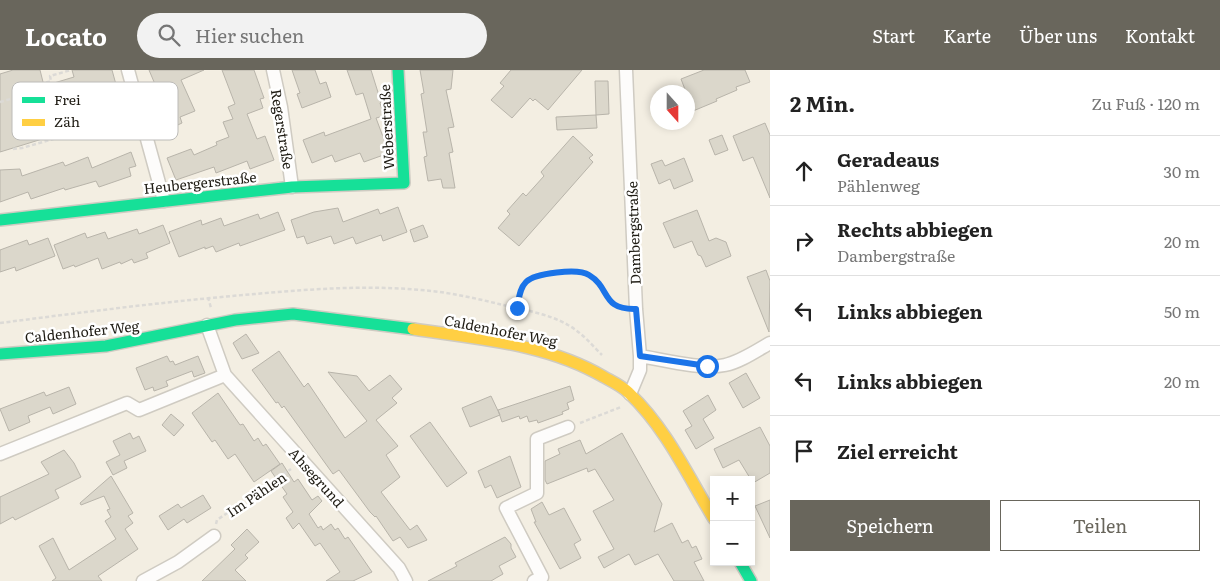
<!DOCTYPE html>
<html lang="de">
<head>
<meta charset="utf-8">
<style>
	body { margin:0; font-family:Literata,serif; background:#f2f2f2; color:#222 }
	.controls { position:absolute; right:15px; bottom:15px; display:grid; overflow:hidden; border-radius:0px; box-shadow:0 2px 8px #0003 }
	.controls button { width:45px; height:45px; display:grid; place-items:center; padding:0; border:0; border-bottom:1px solid #e0e0e0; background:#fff; color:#222; font:25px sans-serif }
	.compass { position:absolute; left:650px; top:15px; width:45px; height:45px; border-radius:50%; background:#fff; box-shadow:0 2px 8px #0003; rotate:159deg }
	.stop { position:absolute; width:15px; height:15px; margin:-11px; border:4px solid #1a73e8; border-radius:50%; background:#fff }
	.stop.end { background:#1a73e8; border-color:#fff; box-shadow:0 1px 5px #0008 }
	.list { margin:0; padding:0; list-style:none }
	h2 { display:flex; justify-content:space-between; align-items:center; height:65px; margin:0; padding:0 20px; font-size:21px }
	h2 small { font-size:16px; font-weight:400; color:#767676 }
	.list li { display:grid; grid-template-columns:32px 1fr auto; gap:15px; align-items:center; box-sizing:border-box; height:70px; padding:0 20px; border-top:1px solid #e0e0e0 }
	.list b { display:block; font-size:19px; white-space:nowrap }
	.list p { margin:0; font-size:16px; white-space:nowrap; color:#767676 }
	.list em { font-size:16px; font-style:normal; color:#767676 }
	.actions { display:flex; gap:10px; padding:15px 20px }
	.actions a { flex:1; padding:11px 0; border:1px solid #69665c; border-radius:0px; text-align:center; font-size:18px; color:#69665c }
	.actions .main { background:#69665c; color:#fff }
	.icon { flex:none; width:28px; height:28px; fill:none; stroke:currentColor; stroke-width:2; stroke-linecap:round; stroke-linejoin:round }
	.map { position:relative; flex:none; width:770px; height:511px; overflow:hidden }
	header { display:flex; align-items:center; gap:30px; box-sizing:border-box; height:70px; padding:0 25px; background:#69665c; color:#fff }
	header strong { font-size:24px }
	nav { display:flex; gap:28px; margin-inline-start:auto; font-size:18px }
	.search { width:350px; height:45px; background:#f2f2f2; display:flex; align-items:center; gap:12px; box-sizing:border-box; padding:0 18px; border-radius:28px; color:#767676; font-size:19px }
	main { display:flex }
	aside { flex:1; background:#fff }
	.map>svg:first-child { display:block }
</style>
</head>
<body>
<header>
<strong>Locato</strong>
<div class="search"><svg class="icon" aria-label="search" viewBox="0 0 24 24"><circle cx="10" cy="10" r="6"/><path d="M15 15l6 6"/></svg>Hier suchen</div>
<nav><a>Start</a><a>Karte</a><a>Über uns</a><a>Kontakt</a></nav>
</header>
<main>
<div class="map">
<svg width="770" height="511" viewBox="0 0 770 511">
	<rect width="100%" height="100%" fill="#f3eee2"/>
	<path fill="#dbd7cb" stroke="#b8b4aa" d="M13,0H40L44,16L74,7L72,0H112L123,40L110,44L116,63L101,67L96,49L50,60L52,66L0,82V4Z
		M149,0H204L181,10L195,41L180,47L182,53L167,60L153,21L157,19Z
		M222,0H254L264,28L260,29L263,38L247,44L257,69L265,66L274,90L250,99L247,91L216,103L214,97L176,110L167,88L191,79L194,85L217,75L216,72L229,67L223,52L233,49L228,37L235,34Z
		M292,0H315L320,14L326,12L331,27L302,38L297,24L300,23Z
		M347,0H371L381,32L380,33L384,46L376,48L389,83L364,92L360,83L335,92L332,85L312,93L303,70L324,62L325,66L371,49L363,23L356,25Z
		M420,0H453L451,19L446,20L454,57L448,58L453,82L449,83L455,118H443L441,109L428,111L424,87L427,86L423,62H427L421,24L424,23Z
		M511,0H582L548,40L535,29L533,31L530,28L512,48L491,30L504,16L500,13Z
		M704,0H745L750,12L736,17L737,20L716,29L717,31L693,41L688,22H686L681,9Z
		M595,11H608L609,44L596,45Z
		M596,45L597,58L557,60L556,47Z
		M765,53L770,65V128L753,87L743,91L733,66Z
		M722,65L728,80L715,85L709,70Z
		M573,66L593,85L589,88L593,92L519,176L498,158L510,144L507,141L523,123L526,126L544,106L541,102Z
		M131,82L136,96L129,98L131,106L99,117L96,111L65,120L64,118L31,129L28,122L0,132V100L20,99L22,106L63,92L65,96L88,87L92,98Z
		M684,88L693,111L674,119L670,109L659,114L651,94L662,90L665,96Z
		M398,137L407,162L383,171L381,165L356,174L353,167L334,174L331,166L307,174L304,166L297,168L291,150L314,142L338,138L343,152L378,139L380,144Z
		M697,140L709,171L716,168L726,172L731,186L706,197L701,186L698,185L692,171L674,178L663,153Z
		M278,142L285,160L240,176L239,173L216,182L213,176L205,179V177L179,187L169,162L201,150L202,155L221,148L224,156L258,144L260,149Z
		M163,155L170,173L146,183L148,188L134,193L132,189L121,194L120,192L102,199L98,188L75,197L74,195L63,199L54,175L85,163L87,168L105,162L108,169L137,159L139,164Z
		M423,155L428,167L414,172L410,160Z
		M48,168L55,186L16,201L15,197L0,202V180L27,170L29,175Z
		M766,200L770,211L769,262L747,207Z
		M246,264L259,283L242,289L233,273Z
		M279,281L304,317L308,313L345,368L367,351L328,302L357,306L369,321L390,305L402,319L392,328L397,333L376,350L398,376L386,385L400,407L381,422L410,460L417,455L427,470L408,478L400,467L393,471L376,446L375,447L370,442L339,400L333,404L284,336L282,338L278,332L276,333L252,300Z
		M167,286L170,292L173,291L175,295L198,286L205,303L194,307L192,301L166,311L168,316L154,321L153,317L145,320L136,298Z
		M746,303L760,328L743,338L729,313Z
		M570,316L574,330L567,333L569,339L562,342L563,344L538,353L537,350L529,352L527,346L520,349L519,346L502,352L498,340Z
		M69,317L76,334L53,344L50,337L28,346L30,352L9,361L0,339L44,322L46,326Z
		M218,323L240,355L243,354L254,371L258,368L263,376L266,374L280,394L254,412L235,384L228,389L215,370L212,372L192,343Z
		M708,325L716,340L703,349L714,368L696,379L685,360L692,356L683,341Z
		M491,326L500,345L470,357L462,338Z
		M171,344L184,355L174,366L162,355Z
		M430,352L467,403L447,417L410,366Z
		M760,357L770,376V403L753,413L739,390L723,398L714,379Z
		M130,363L133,369L139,366L146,381L124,391L127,398L113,405L106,392L120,385L113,371Z
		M622,363L662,434L654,462L672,453L682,473L688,470L692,478L696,476L702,489L694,492L704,511H674L658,484L635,495L629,484L604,498L598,487L614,479L593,441L614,430L595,399L588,402L587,398L547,414L545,410V391L560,384L558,379L580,370L586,384Z
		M64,380L74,393L81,407L55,420L59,428L15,450L13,447L0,454V427L49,404L41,392Z
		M510,386L521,417L497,428L491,415L485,418L478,401Z
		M282,393L294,412L298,409L312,430L318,426L322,431L309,444L318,458L321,456L323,460L331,454L335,460L338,458L345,469L348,467L372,502L353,511H326L340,502L320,473L315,476L299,453L293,459L286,448L293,442L283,427L287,424L271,401Z
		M111,406L133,443L128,446L133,453L125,459L138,479L98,506L102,511H52L56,508L39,476L53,468L69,500L116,469L105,451L111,447L107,440L110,439L104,426L81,435L80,433Z
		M203,425L211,438L187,453L184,449L168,460L159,446L178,434L181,438Z
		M770,430V468L755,436Z
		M542,432L549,445L564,438L581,470L574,474L581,488L560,499L534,452H536L531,439Z
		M247,459L259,472L245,485L248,488L235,500L246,511H202L235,479L231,475Z
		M505,467L511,474V478L516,487L499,496L503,504L496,508L491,511H428L457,496L455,493Z"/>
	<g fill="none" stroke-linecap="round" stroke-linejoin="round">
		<g stroke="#cfcbc2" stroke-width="15">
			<path id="street" d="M128,0L164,131
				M273,0L281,37L292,117
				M626,0L636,239L640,286V300L630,324
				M207,255L225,305L399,498L406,511
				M640,286C664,290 702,300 725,295C740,292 756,281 770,273
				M0,384L127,333L139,340L225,305
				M143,511L178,492L214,466
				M534,511L542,507L506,438L537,423V369L568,357"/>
		</g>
		<g stroke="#cfcbc2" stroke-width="14">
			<path id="fast" d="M0,150L292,117L404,113L398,0
				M0,284L106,276L235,250L293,244L413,259
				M740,492L751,511"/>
		</g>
		<g stroke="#cfcbc2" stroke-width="14">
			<path id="slow" d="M413,259C478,269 546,273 604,307C613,312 622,316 629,323C666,358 688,406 714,449"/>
		</g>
		<path stroke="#dcdad6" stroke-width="2.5" stroke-dasharray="4 2.5" stroke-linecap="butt" d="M0,32L25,25L29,18L51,11L50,6L71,0
			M13,79L22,78L95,57L99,53L126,45
			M208,227L211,238
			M517,238C519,230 520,218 526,212C536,203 579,198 590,206C603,214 606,230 622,239
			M0,253C85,242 170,231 255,224C310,219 366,215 421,220C448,222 474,228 499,234C520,239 550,244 568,255C581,262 591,274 602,285
			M580,353L621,337
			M216,454L217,450L291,399"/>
		<use href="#street" stroke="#fdfcfb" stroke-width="12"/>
		<use href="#fast" stroke="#16e098" stroke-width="11"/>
		<use href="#slow" stroke="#ffcf43" stroke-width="11"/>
	</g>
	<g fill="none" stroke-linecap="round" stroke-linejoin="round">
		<path stroke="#1a73e8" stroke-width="6" d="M517,238C519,230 519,219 526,212C535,203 578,198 589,205C611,218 601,240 636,239L640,286L707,296"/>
	</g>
	<g text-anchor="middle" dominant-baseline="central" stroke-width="5" stroke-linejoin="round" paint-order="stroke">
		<g font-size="14" fill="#1f1c14" stroke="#fff">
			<text transform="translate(386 57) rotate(-93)">Weberstraße</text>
			<text transform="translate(283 59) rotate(81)">Regerstraße</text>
			<text transform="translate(200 112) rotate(-6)">Heubergerstraße</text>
			<text transform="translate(633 163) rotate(-92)">Dambergstraße</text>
			<text transform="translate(501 260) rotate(11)">Caldenhofer Weg</text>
			<text transform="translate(82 261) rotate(-6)">Caldenhofer Weg</text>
			<text transform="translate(317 407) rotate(48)">Ahsegrund</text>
			<text transform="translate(256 424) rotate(-34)">Im Pählen</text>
		</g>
	</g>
	<rect x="12" y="12" width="166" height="58" rx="8" fill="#fff" stroke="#bcbbb8" stroke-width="1"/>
	<rect x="22" y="27" width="23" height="6" fill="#16e098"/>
	<rect x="22" y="49" width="23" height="7" fill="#ffcf43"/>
	<g font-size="14" fill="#1f1c14">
		<text x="54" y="35">Frei</text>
		<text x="54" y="57">Zäh</text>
	</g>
</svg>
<div class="controls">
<button>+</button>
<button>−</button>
</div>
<svg class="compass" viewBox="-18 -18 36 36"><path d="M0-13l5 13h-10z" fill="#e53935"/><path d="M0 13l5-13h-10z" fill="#767676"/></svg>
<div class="stop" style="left:707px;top:296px"></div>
<div class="stop end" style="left:517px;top:238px"></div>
</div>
<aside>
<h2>2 Min.<small>Zu Fuß · 120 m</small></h2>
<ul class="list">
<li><svg class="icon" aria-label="ahead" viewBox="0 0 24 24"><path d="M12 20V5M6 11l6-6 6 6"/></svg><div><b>Geradeaus</b><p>Pählenweg</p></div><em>30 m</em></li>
<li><svg class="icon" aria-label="right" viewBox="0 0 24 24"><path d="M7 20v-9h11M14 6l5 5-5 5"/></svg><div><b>Rechts abbiegen</b><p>Dambergstraße</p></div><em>20 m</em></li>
<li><svg class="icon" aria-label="left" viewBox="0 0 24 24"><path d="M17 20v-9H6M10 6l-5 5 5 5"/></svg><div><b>Links abbiegen</b></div><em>50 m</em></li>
<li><svg class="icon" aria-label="left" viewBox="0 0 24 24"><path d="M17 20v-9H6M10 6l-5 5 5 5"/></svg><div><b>Links abbiegen</b></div><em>20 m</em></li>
<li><svg class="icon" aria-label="arrive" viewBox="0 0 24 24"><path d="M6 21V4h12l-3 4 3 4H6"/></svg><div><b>Ziel erreicht</b></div></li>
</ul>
<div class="actions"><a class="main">Speichern</a><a>Teilen</a></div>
</aside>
</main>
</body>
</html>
